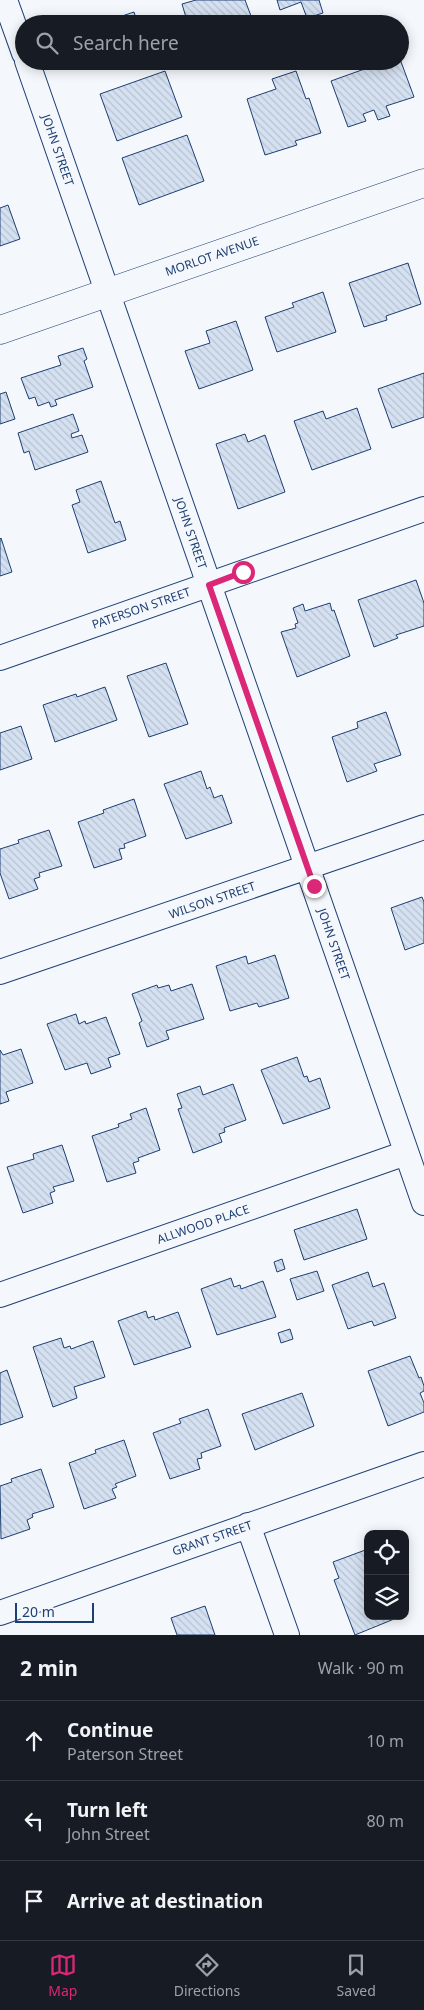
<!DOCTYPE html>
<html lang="en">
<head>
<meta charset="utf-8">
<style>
	body { margin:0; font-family:"Noto Sans",sans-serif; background:#20242c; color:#f1f3f6 }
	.controls { position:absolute; right:15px; bottom:15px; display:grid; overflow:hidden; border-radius:10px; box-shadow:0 2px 12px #0003 }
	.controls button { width:45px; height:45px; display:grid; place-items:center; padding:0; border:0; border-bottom:1px solid #363941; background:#171b24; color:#f1f3f6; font:25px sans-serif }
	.scale { position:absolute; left:15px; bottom:12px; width:79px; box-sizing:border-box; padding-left:5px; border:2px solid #1d3f73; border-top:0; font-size:14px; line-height:18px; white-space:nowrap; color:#1d3f73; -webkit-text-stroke:4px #f4f7fb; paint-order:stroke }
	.stop { position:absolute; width:15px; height:15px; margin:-11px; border:4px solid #db2777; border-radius:50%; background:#fff }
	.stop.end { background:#db2777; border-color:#fff; box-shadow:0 1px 5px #0008 }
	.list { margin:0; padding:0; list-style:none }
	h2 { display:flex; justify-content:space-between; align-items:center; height:65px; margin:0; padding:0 20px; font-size:21px }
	h2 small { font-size:16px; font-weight:400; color:#9ea1a6 }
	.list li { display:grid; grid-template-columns:32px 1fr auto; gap:15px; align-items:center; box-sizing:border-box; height:80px; padding:0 20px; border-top:1px solid #363941 }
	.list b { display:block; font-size:19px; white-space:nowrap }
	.list p { margin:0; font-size:16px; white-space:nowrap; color:#9ea1a6 }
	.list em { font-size:16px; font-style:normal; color:#9ea1a6 }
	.icon { flex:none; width:28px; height:28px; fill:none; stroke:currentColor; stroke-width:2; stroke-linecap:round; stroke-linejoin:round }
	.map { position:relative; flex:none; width:424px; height:1635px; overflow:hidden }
	.search { position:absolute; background:#171b24; box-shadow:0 2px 12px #0003; left:15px; right:15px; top:15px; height:55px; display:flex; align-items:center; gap:12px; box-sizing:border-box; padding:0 18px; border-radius:28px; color:#9ea1a6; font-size:19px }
	.sheet { height:305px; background:#171b24 }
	nav { display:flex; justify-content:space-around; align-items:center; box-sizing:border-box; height:70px; border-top:1px solid #363941; background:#171b24; font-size:14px; color:#9ea1a6 }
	nav a { display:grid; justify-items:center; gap:2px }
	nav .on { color:#db2777 }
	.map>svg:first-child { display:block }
</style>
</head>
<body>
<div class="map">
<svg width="424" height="1635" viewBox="0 0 424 1635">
	<defs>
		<pattern id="building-back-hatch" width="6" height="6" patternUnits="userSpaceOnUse" patternTransform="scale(1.25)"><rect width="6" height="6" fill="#d5e0f0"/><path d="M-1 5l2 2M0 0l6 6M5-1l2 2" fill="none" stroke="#b6c1d1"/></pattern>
	</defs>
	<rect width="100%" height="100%" fill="#f4f7fb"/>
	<path fill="url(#building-back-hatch)" stroke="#1d3f73" d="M196,0H245L251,16L227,24H188L182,4Z
		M277,0H319L323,13L307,18L301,2L280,10Z
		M134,12L138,24H98Z
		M400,59L414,97L386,106L390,116L378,120L374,110L363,114L366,121L348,127L331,81L370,67L369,61H400Z
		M91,61H112L93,67Z
		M165,71L182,117L117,141L100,94Z
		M296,71L306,99L309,98L321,133L295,141L297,145L265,155L247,99L276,89L272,79Z
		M187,135L204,181L139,205L122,158Z
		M8,205L20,239L0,246V208Z
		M408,263L421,304L386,316L387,320L364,327L349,283Z
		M323,292L336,332L277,352L265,317L294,307L292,303Z
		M236,321L253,370L199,389L185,351L210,343L206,331Z
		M83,348L87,359L84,361L93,387L55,400L57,405L51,407L49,402L38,406L35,397L29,399L21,378L61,365L58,356Z
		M424,373V417L392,428L378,389Z
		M6,392L15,419L0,424V394Z
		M357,408L371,449L312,470L294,421L323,411L326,419Z
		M73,414L79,431L71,434L72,438L82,435L88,452L35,470L29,451L24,453L18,433Z
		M245,434L248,442L265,435L285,492L238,509L216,444Z
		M101,481L115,523L120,521L126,540L88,553L72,505L80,502L76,490Z
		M1,538L12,572L0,576V539Z
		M416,580L424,603V626L396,635L398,638L374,647L358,600Z
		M330,603L332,611L334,610L350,656L297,677L281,632L296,628L295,624L298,623L293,608L303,604L305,611Z
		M166,663L188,724L149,737L127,676Z
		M105,687L117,720L55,742L43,705L76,694L77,697Z
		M386,712L401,755L374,764L377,771L347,782L332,737L358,728L357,722Z
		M21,726L32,759L0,770V733Z
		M201,771L207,789L210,787L214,798L222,795L232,823L186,839L164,784Z
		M134,799L146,836L124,844L125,848L119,849L122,859L94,868L78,822L104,813L103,810Z
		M49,830L62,866L39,873L40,877L34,879L38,889L9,899L0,873V849L19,843L18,840Z
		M422,897L424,902V943L405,950L391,908Z
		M275,955L289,998L259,1007L257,1003L230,1011L216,966L246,956L248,964Z
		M192,984L204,1019L166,1031L169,1039L147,1047L139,1023L142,1021L132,994L157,985L158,988L169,985L171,991Z
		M76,1014L79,1024L85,1021L86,1024L106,1017L120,1054L108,1058L111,1067L91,1074L87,1063L65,1070L47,1024Z
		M21,1049L33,1083L6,1092L9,1101L0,1104V1050L3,1055Z
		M297,1057L304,1077L307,1076L309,1082L320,1078L330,1108L283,1124L261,1070Z
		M233,1084L246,1120L224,1128L225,1132L219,1134L222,1142L193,1153L178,1109L182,1108L177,1094L200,1086L203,1095Z
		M146,1108L160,1150L138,1158L139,1161L133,1163L136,1173L107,1182L92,1136L119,1127L118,1124L132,1119L130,1114Z
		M62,1145L74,1181L53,1187L55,1191L50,1193L53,1203L23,1213L7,1167L34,1159L33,1154Z
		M357,1209L367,1239L304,1260L294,1230Z
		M282,1259L285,1269L277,1272L274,1262Z
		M317,1271L324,1291L297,1300L290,1279Z
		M368,1272L373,1287L384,1283L396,1318L374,1326L372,1321L348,1329L332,1285Z
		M231,1278L234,1287L240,1285L241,1289L263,1281L276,1317L217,1335L201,1289Z
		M146,1311L148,1318L154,1316L155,1320L178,1312L191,1347L134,1365L118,1321Z
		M290,1329L293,1339L281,1343L278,1333Z
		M61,1338L64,1348L70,1346L71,1349L93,1341L105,1377L74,1387L77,1398L53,1407L33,1347Z
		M410,1356L419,1378L421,1377L424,1386V1391L420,1393L424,1403V1412L388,1426L368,1371Z
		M7,1370L23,1417L0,1425V1373Z
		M302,1393L314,1426L255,1450L242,1414Z
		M208,1409L221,1446L201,1453L202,1458L197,1459L200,1469L170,1479L153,1433L181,1423L179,1419Z
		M124,1440L136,1476L115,1484L117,1487L112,1489L116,1498L84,1509L69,1463L96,1453L95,1450Z
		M41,1469L54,1507L32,1514L33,1517L27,1520L30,1529L1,1539L0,1486L12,1482L11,1479Z
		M368,1549V1616L399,1617L355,1635L334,1580L339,1578L333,1562Z
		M205,1606L215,1635H177L171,1618Z"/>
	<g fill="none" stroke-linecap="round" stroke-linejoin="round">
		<g stroke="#1d3f73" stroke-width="26">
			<path id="minor" d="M5,0L24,53
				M27,61L424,1203
				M0,658L424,509
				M0,972L424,827
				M0,1295L406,1153
				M248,1525L287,1635
				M0,1613L424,1464"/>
		</g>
		<g stroke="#1d3f73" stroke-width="29">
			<path id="tertiary" d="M0,330L424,183"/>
		</g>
		<use href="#minor" stroke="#f4f7fb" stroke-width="24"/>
		<use href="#tertiary" stroke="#f4f7fb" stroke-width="28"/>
	</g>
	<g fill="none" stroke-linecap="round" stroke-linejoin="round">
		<path stroke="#db2777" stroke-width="6" d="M243,572L209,585L314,886"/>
	</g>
	<g text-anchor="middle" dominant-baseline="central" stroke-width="4" stroke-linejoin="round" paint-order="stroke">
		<g font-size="12" fill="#1d3f73" stroke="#f4f7fb">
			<text transform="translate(58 150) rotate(71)">JOHN STREET</text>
			<text transform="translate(212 256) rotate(-19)">MORLOT AVENUE</text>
			<text transform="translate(191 533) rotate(71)">JOHN STREET</text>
			<text transform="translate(141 608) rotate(-19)">PATERSON STREET</text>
			<text transform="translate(212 900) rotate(-19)">WILSON STREET</text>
			<text transform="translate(334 944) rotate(71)">JOHN STREET</text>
			<text transform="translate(203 1224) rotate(-19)">ALLWOOD PLACE</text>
			<text transform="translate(212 1538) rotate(-19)">GRANT STREET</text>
		</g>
	</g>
</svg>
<div class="controls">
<button><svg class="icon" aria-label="locate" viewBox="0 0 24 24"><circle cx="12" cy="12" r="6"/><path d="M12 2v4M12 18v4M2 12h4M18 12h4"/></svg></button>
<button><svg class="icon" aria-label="layers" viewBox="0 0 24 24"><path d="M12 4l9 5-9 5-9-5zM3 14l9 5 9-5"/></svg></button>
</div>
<div class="scale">20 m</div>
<div class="stop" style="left:243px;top:572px"></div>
<div class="stop end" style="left:314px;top:886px"></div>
<div class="search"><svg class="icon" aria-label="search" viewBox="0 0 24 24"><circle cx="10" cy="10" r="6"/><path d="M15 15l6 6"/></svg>Search here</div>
</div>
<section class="sheet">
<h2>2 min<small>Walk · 90 m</small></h2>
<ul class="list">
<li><svg class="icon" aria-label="ahead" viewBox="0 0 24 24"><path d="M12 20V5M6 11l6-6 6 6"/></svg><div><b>Continue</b><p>Paterson Street</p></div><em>10 m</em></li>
<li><svg class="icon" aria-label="left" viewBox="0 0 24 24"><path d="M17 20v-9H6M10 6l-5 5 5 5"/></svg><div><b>Turn left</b><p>John Street</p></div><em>80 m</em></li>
<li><svg class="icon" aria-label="arrive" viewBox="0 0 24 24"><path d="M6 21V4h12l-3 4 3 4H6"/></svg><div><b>Arrive at destination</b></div></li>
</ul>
</section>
<nav>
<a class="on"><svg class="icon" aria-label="map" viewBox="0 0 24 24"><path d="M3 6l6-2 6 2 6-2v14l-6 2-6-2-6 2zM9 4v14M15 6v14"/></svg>Map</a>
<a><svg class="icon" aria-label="directions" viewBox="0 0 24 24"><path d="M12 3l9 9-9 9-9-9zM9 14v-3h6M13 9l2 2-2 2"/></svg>Directions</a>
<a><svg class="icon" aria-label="saved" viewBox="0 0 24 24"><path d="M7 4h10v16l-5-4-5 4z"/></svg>Saved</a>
</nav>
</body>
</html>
